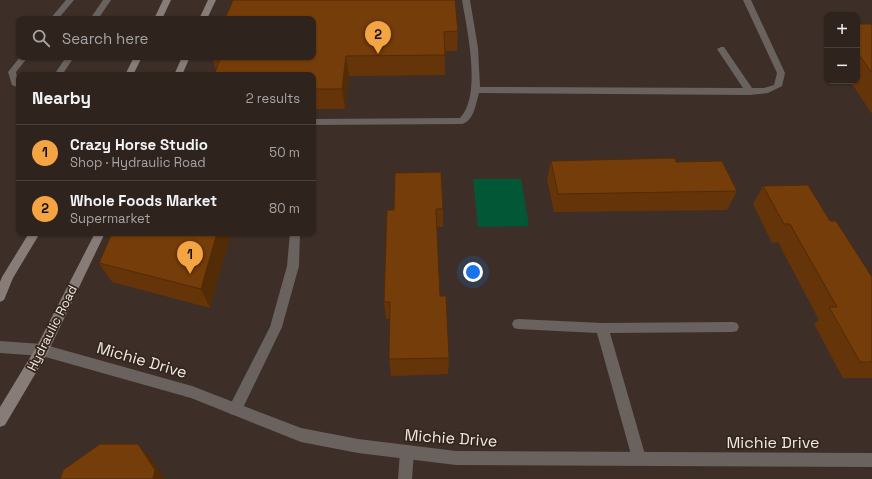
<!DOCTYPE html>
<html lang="en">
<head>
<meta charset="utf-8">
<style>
	body { margin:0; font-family:"Space Grotesk",sans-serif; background:#3a2f2a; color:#f1f3f6 }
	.controls { position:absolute; right:12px; top:12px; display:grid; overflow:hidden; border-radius:8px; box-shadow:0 1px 3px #0004 }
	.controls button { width:36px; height:36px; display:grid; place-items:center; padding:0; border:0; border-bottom:1px solid #49403b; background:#2e231d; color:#f1f3f6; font:20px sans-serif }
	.you { position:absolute; left:473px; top:272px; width:14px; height:14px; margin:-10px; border:3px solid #fff; border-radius:50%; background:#1a73e8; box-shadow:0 0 0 6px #1a73e833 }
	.badge { display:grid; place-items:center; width:26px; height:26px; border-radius:50%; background:#f4a443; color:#111; font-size:13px; font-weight:700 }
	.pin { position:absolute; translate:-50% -33px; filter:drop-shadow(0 1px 2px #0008) }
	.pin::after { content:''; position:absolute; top:21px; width:14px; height:12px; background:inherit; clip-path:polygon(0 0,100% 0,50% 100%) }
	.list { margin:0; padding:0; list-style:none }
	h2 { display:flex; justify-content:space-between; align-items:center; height:52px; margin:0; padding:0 16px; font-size:17px }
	h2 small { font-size:13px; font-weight:400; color:#a7a4a4 }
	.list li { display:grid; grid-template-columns:26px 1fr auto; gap:12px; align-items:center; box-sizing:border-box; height:56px; padding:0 16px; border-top:1px solid #49403b }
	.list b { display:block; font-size:15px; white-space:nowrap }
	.list p { margin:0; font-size:13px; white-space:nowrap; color:#a7a4a4 }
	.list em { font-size:13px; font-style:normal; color:#a7a4a4 }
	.icon { flex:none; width:22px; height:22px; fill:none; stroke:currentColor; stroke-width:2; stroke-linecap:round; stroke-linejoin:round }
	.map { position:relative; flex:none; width:872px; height:479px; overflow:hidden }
	.search { position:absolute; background:#2e231d; box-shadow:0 1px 3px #0004; left:16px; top:16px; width:300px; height:44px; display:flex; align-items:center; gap:10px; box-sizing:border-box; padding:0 14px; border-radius:8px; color:#a7a4a4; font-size:15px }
	.panel { position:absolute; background:#2e231d; box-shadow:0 1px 3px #0004; left:16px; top:72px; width:300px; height:164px; border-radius:8px }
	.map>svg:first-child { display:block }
</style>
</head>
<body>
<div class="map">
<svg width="872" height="479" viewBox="0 0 872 479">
	<rect width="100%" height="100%" fill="#3d2f27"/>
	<path fill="#025737" d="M473,179H521L529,226L478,227Z"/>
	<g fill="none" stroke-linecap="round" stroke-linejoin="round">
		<path fill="#6a625f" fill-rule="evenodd" d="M66,0H74L58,19H50Z
			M103,0H111L98,19H90Z
			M462,0H470L478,48L480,87L743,88L717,49L721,47H724L752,88H764L774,85L777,73L743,0H751L785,73L782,86L768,93L750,95L479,93C476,103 474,121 462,124L313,125V119L460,118C482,96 467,29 462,0Z
			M20,57H28L16,72L19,88L12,85L8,72Z
			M66,57H74L62,75H54Z
			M290,233H300L299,266L282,327L240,414L235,415L230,414L228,409L270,327L287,266Z
			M518,319L602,323L733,322L737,323L739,327L737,331L733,332L610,333L646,458L644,463L639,465L634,463L632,458L597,333L518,329L514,328L512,324L514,320Z
			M0,341L42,344L47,346L48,350L47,354L42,356L0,353Z
			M407,445L412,447L414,452L412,479H398L400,452L402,447Z"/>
		<path fill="#6a625f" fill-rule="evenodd" d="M42,344L192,386L301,428L358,439L456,451L872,453V467L456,465L358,453L301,442L191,398L42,356L37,354L36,350L37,346Z"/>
		<path fill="#887c78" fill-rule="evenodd" d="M163,0H171L162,19H154Z
			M208,0H216L207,19H199Z
			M134,57H142L133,75H125Z
			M182,57H190L182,75H174Z
			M29,233H40L13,278L4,300L0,302V282L2,277Z
			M95,233H105L47,354L5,425L0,427V407L37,346Z"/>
	</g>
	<path fill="#653409" d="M313,19L458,31L457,51H445V75L349,76L345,109H313V75L216,70L212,57H313Z
		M857,24H872V114L850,81H857Z
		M551,161L676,162L737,191L727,210L554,212L547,179Z
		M763,186L830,221L872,277V378H843L814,324L819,320L778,242L772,243L753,204Z
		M443,209V227H437L440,296L449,358L448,374L391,376L389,359L390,319H386L384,302L387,210Z
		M231,233L210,308L112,282L99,263Z"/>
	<path fill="#522b07" d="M346,56L349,76L345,109L342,89Z
		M217,233H231L210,308L201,289Z
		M138,444L151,458L165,479H153Z"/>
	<path fill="#753d0a" stroke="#522b07" d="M233,0H455L458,31L444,32L445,55L346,56L342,89H313V75H214L221,57H313V19H225Z
		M857,24H872V73L857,52Z
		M675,158L676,162L722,161L737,191L558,194L551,161Z
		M441,172L443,209H436L440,296H446L449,358L389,359L390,302H384L387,210H394L395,173Z
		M808,185L830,221H836L872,277V362H860L829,307H837L790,224H784L763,186Z
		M112,233H217L201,289L99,263Z
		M100,444H138L155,470L153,479H60L63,470Z"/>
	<g text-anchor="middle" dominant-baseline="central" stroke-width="3.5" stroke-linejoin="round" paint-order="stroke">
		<g font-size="13" fill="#f1e8e2" stroke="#32261d">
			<text transform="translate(52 328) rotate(-63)">Hydraulic Road</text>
		</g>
		<g font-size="16" fill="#f1e8e2" stroke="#32261d">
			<text transform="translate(142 360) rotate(16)">Michie Drive</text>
			<text transform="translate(451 438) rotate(4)">Michie Drive</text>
			<text x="773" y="442">Michie Drive</text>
		</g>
	</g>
</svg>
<div class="controls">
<button>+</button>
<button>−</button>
</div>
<div class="you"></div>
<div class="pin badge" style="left:190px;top:274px">1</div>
<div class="pin badge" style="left:378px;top:54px">2</div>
<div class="search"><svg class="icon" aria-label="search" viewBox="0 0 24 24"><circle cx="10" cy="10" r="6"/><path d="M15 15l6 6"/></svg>Search here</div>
<section class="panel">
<h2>Nearby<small>2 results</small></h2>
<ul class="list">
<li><span class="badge">1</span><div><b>Crazy Horse Studio</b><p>Shop · Hydraulic Road</p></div><em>50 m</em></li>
<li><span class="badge">2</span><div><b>Whole Foods Market</b><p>Supermarket</p></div><em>80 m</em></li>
</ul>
</section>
</div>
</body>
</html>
